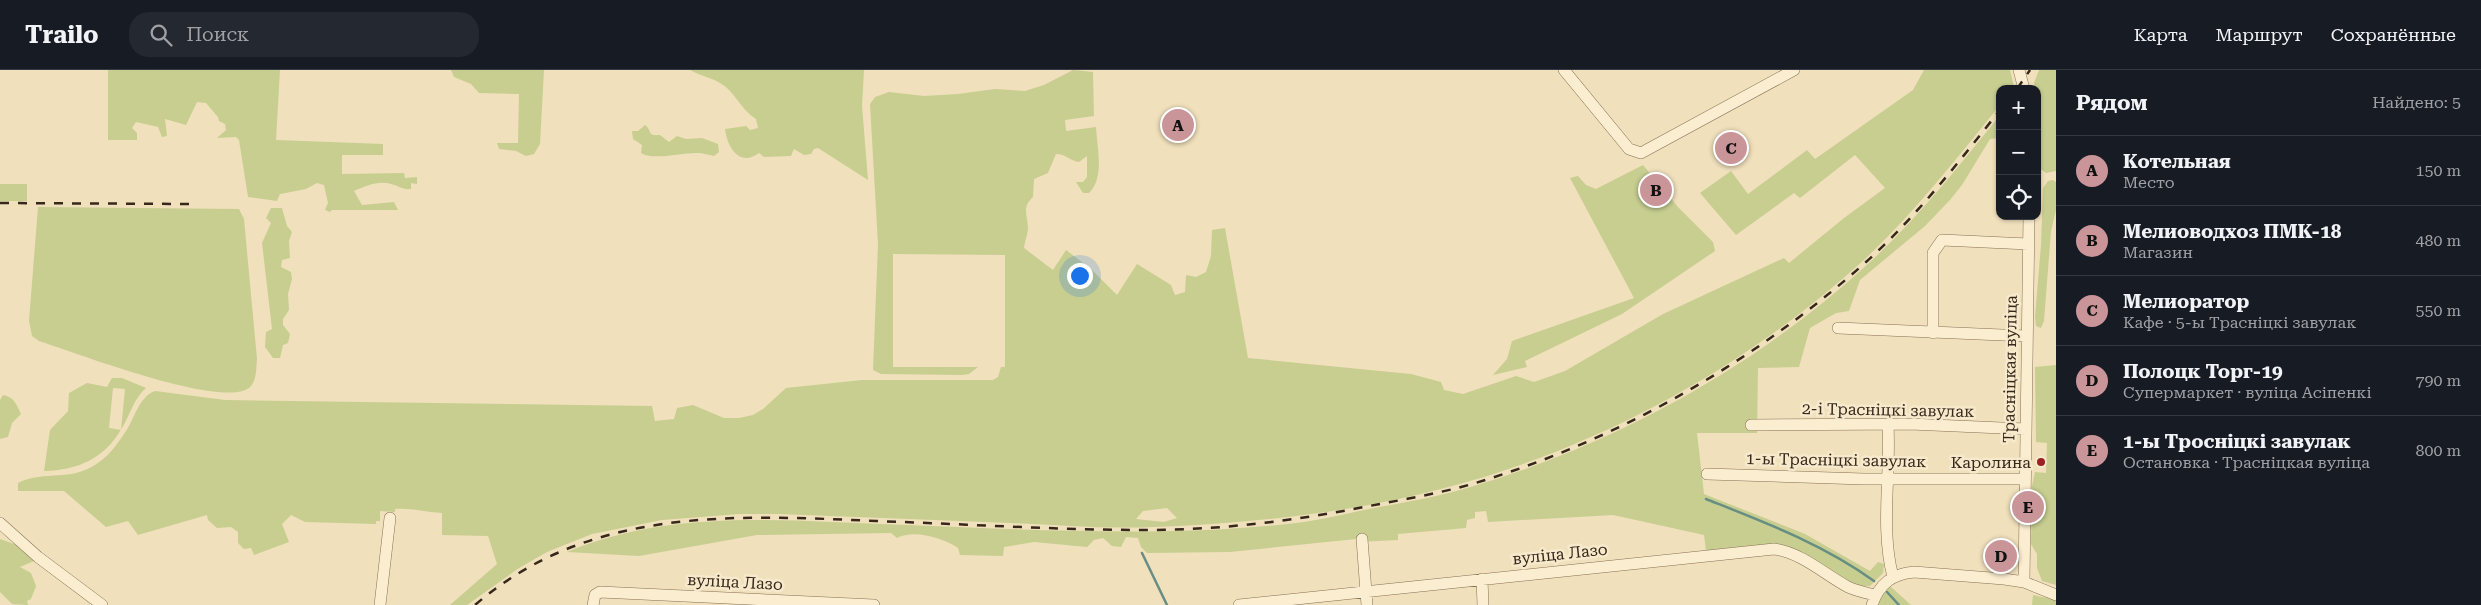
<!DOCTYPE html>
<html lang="ru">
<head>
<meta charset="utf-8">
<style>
	body { margin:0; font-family:"Roboto Serif",serif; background:#242831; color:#f1f3f6 }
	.controls { position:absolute; right:15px; top:15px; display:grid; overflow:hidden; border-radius:10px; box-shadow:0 1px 4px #0004 }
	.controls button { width:45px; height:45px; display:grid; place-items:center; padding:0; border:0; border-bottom:1px solid #363941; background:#171b24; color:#f1f3f6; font:25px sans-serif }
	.you { position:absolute; left:1079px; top:205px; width:18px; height:18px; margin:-12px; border:4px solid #fff; border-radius:50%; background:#1a73e8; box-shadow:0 0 0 8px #1a73e833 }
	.badge { display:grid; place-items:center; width:32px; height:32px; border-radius:50%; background:#ca9598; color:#111; font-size:16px; font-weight:700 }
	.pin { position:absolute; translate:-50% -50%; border:2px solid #fff; box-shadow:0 1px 5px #0006 }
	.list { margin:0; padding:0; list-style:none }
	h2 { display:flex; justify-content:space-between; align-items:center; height:65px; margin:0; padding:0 20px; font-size:21px }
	h2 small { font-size:16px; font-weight:400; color:#9ea1a6 }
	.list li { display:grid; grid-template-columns:32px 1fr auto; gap:15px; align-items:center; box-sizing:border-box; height:70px; padding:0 20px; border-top:1px solid #363941 }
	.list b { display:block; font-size:19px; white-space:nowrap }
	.list p { margin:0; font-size:16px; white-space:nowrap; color:#9ea1a6 }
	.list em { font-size:16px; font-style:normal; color:#9ea1a6 }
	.icon { flex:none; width:28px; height:28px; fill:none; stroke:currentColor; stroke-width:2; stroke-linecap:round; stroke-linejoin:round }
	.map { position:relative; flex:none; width:2056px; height:535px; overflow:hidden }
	header { display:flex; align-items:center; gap:30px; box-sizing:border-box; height:70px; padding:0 25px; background:#171b24; border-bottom:1px solid #363941 }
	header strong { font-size:24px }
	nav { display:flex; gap:28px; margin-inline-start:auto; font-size:18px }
	.search { width:350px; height:45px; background:#242831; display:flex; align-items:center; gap:12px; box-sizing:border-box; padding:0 18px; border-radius:20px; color:#9ea1a6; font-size:19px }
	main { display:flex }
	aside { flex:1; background:#171b24 }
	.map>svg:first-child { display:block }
</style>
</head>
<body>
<header>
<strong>Trailo</strong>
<div class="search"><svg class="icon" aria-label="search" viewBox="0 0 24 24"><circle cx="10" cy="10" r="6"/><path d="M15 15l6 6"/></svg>Поиск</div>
<nav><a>Карта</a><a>Маршрут</a><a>Сохранённые</a></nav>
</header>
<main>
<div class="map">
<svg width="2056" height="535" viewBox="0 0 2056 535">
	<rect width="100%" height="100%" fill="#f0e0bc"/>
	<path fill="#c7ce90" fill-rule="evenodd" d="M108,0H280L276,70L383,74V85H342V104L404,103L405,108L417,107V114L411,113V119C403,120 399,116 391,114C379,110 365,116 354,121L362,135L394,132L398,140H332L330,142L325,140L328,133L324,115L317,113L306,119L280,124L277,131L248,127L239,70L236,67L217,68L226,60L225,54L219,51L218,47L206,33L197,32L186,55L165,49L167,66L162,67L158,57L136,52L132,58L137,63V70H108Z
		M451,0H544L540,74L534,84L526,86L516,81L499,79L497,73H518L519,24L479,23L471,14L454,7Z
		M690,0H864L862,36L868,110L818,78L814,79L811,84L804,85L794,79L791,86L764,87L759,83C739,98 727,76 725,59L746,56L750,60L758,58L756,49C743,41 737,27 726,17C713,7 702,7 690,0Z
		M1073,0L1093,2L1094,46L1065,50L1066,61L1096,57C1097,79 1105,107 1089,123H1083L1076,112H1083L1087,107V86L1079,92C1070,91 1066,84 1056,84L1048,103L1034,109L1033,127C1022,137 1027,144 1028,157C1028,163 1025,171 1024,178L1053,200L1066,180L1091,199L1117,225L1137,194L1171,215L1175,225L1185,222L1186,205L1196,207L1206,202L1211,186L1212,160L1225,158L1248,288L1411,304L1441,312L1444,320L1463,324L1516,306L1534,312L1565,301L1663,244L1784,188L1789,193L1844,148L1885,118L1855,85L1800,128L1794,123L1736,165L1700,123L1731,101L1748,124L1807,80L1815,89L1913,20L1924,0H2010L2014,17L2013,19H2000V35C1957,88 1915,142 1865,189C1753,291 1615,369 1470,411C1369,441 1259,453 1154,457C1106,459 1058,455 1011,453C934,450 856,447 779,444H739L662,450L592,464L547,482L519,498L467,535H450L497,494L488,466L442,465V443C425,442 411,438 395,439V442L380,441V451H376V454L305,452L291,445L282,454L289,472L254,485L251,478L244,479L238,473V462L231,457L217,458L208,450L207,445L138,465L128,451L106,457L64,421H18V413C45,399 73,414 102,390C110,384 118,373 124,364C134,351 138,327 155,321L225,330L652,336L655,351L674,349L677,338L693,335L724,348H739L753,345L763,339L786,318L862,310H993L998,307L1001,297H1005V185L893,184V297H978L969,304L962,305L881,304L873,300L878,174L870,34L875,27L889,22L924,26L958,24L995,19L1025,21L1044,15ZM1167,438L1177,448L1164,452L1136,449L1143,441Z
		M2039,0H2056V101L2046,103L2038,97L2037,19H2035L2034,13Z
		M2000,45V68L1990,69L1962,115L1950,130L1925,156L1860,210L1849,241L1836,243L1810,258L1799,297L1758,298L1757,363H1697L1704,424L1805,464L1870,501L1878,492L1884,494L1883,503L1870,516H1860L1849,512L1784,477L1706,481L1704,465L1613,445L1488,452L1486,441L1475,442V448L1467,450L1466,458L1398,464V470L1357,472L1356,469L1230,482L1147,483L1141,477L1138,468L1126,467L1121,477L1112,476L1103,468L1094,470L1087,477L1034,472L1004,477L1003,486L960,485L958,478C943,468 914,459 897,468L891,463L757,465L639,486L567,482C651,447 742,448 831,452C881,454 931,456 981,458C1089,462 1189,465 1296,453C1322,450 1348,443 1374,438C1407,432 1442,426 1474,416C1619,372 1757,296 1869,193C1918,148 1959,96 2000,45Z
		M645,55C653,61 646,66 660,65L669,72L677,66L686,69L702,68L718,74L719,82L714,86C709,85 703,83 698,83C684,82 652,91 641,83L642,75L633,69L632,61H638Z
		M1643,95L1678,137L1713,172L1715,181L1622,244L1525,291L1527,297L1493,305L1507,289L1512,271L1634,228L1570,108L1578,106L1586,115L1596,119Z
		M2053,110L2056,112V140L2051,161L2044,251L2041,258L2036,256L2035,247L2041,175L2043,118L2048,111Z
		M0,114H27V131H0Z
		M38,137L239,139L244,149L257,289C256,299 257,311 249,318C221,339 74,282 39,271L32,266L29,251Z
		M271,138H282L287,156L292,162L289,171L290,188L282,190L281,197L291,202L292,209L288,224L289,240L283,249V255L290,264L288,273L283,275L280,288H273L265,277L266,262L272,259L262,173L271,153L266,148Z
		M2056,295V515L2042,511L2037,498V484L2031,474L2032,416L2035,402L2046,403L2047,373L2036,372L2035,297Z
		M112,308H122L146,318C134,328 130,345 122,358C104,389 78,400 44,401L50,360L68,341L69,323L87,313L107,317ZM113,318L125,319L121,360L109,358Z
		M3,325C13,326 17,335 21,344L12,353L8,367L0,369V330Z
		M0,469L17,475L34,491L20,497L31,503L36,516L31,529L27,531L28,535L12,534L0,522Z
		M1890,516L1911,535H1878L1880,527Z
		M2033,525L2056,530V535H2032Z"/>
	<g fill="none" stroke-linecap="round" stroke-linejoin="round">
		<path stroke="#688e84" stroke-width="2.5" d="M1706,429C1764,452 1823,474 1874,511
			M1142,483L1167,535
			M1887,522L1899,535"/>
		<g stroke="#887055" stroke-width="12">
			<path id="minor" d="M1564,0L1629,79L1641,83L1794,0
				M2019,0L2024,19
				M1838,258L2026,266
				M1933,263V183L1942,170L2028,174
				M1751,355L1910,354L2025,359
				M1888,355C1891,405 1880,458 1893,507
				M1707,404L1864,409H2025
				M0,453L38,487L102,535
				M1362,469L1367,535
				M1482,509L1483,535
				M2024,512L2029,146
				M380,535L390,448
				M593,535L595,525L600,522L874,535
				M1239,535L1774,479C1802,483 1824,504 1848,517C1857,521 1866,523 1875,525
				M1872,535C1879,514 1892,504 1914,502L2004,509L2024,512L2056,525"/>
		</g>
		<use href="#minor" stroke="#faedd0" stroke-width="11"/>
		<path stroke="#36281b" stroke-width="2.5" stroke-dasharray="9 9" stroke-linecap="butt" d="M2017,19L2030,0
			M0,133L190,134
			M475,535C590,436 734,445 876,451C966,454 1057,460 1146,460C1220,460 1293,451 1364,437C1400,430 1437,424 1472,414C1617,371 1753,293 1866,192C1916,147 1958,93 2000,40"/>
	</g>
	<circle fill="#9a2224" stroke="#f7eacc" stroke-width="2" cx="2041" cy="392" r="5"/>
	<g text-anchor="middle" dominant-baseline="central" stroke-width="5" stroke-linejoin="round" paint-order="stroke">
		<g font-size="16" fill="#36281b" stroke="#f7eacc">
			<text transform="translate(2010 299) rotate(-89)">Трасніцкая вуліца</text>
			<text transform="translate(1888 340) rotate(1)">2-і Трасніцкі завулак</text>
			<text transform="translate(1836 390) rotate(1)">1-ы Трасніцкі завулак</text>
			<text transform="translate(1560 484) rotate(-6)">вуліца Лазо</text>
			<text transform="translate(735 512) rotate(3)">вуліца Лазо</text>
		</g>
		<g font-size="16" fill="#36281b" stroke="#f7eacc" text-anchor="end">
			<text x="2031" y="392">Каролина</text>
		</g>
	</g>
</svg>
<div class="controls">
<button>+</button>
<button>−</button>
<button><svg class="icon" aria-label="locate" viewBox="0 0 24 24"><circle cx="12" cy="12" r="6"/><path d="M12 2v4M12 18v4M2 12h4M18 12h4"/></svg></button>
</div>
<div class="you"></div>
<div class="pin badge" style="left:1178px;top:55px">A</div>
<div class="pin badge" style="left:1656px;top:120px">B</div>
<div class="pin badge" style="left:1731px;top:78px">C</div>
<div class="pin badge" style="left:2001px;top:486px">D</div>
<div class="pin badge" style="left:2028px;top:437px">E</div>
</div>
<aside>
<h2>Рядом<small>Найдено: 5</small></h2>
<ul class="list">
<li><span class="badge">A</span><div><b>Котельная</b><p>Место</p></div><em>150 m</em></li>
<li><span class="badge">B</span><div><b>Мелиоводхоз ПМК-18</b><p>Магазин</p></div><em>480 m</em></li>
<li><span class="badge">C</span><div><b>Мелиоратор</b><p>Кафе · 5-ы Трасніцкі завулак</p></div><em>550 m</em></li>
<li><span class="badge">D</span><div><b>Полоцк Торг-19</b><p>Супермаркет · вуліца Асіпенкі</p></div><em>790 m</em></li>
<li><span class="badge">E</span><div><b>1-ы Тросніцкі завулак</b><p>Остановка · Трасніцкая вуліца</p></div><em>800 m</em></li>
</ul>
</aside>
</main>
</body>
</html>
